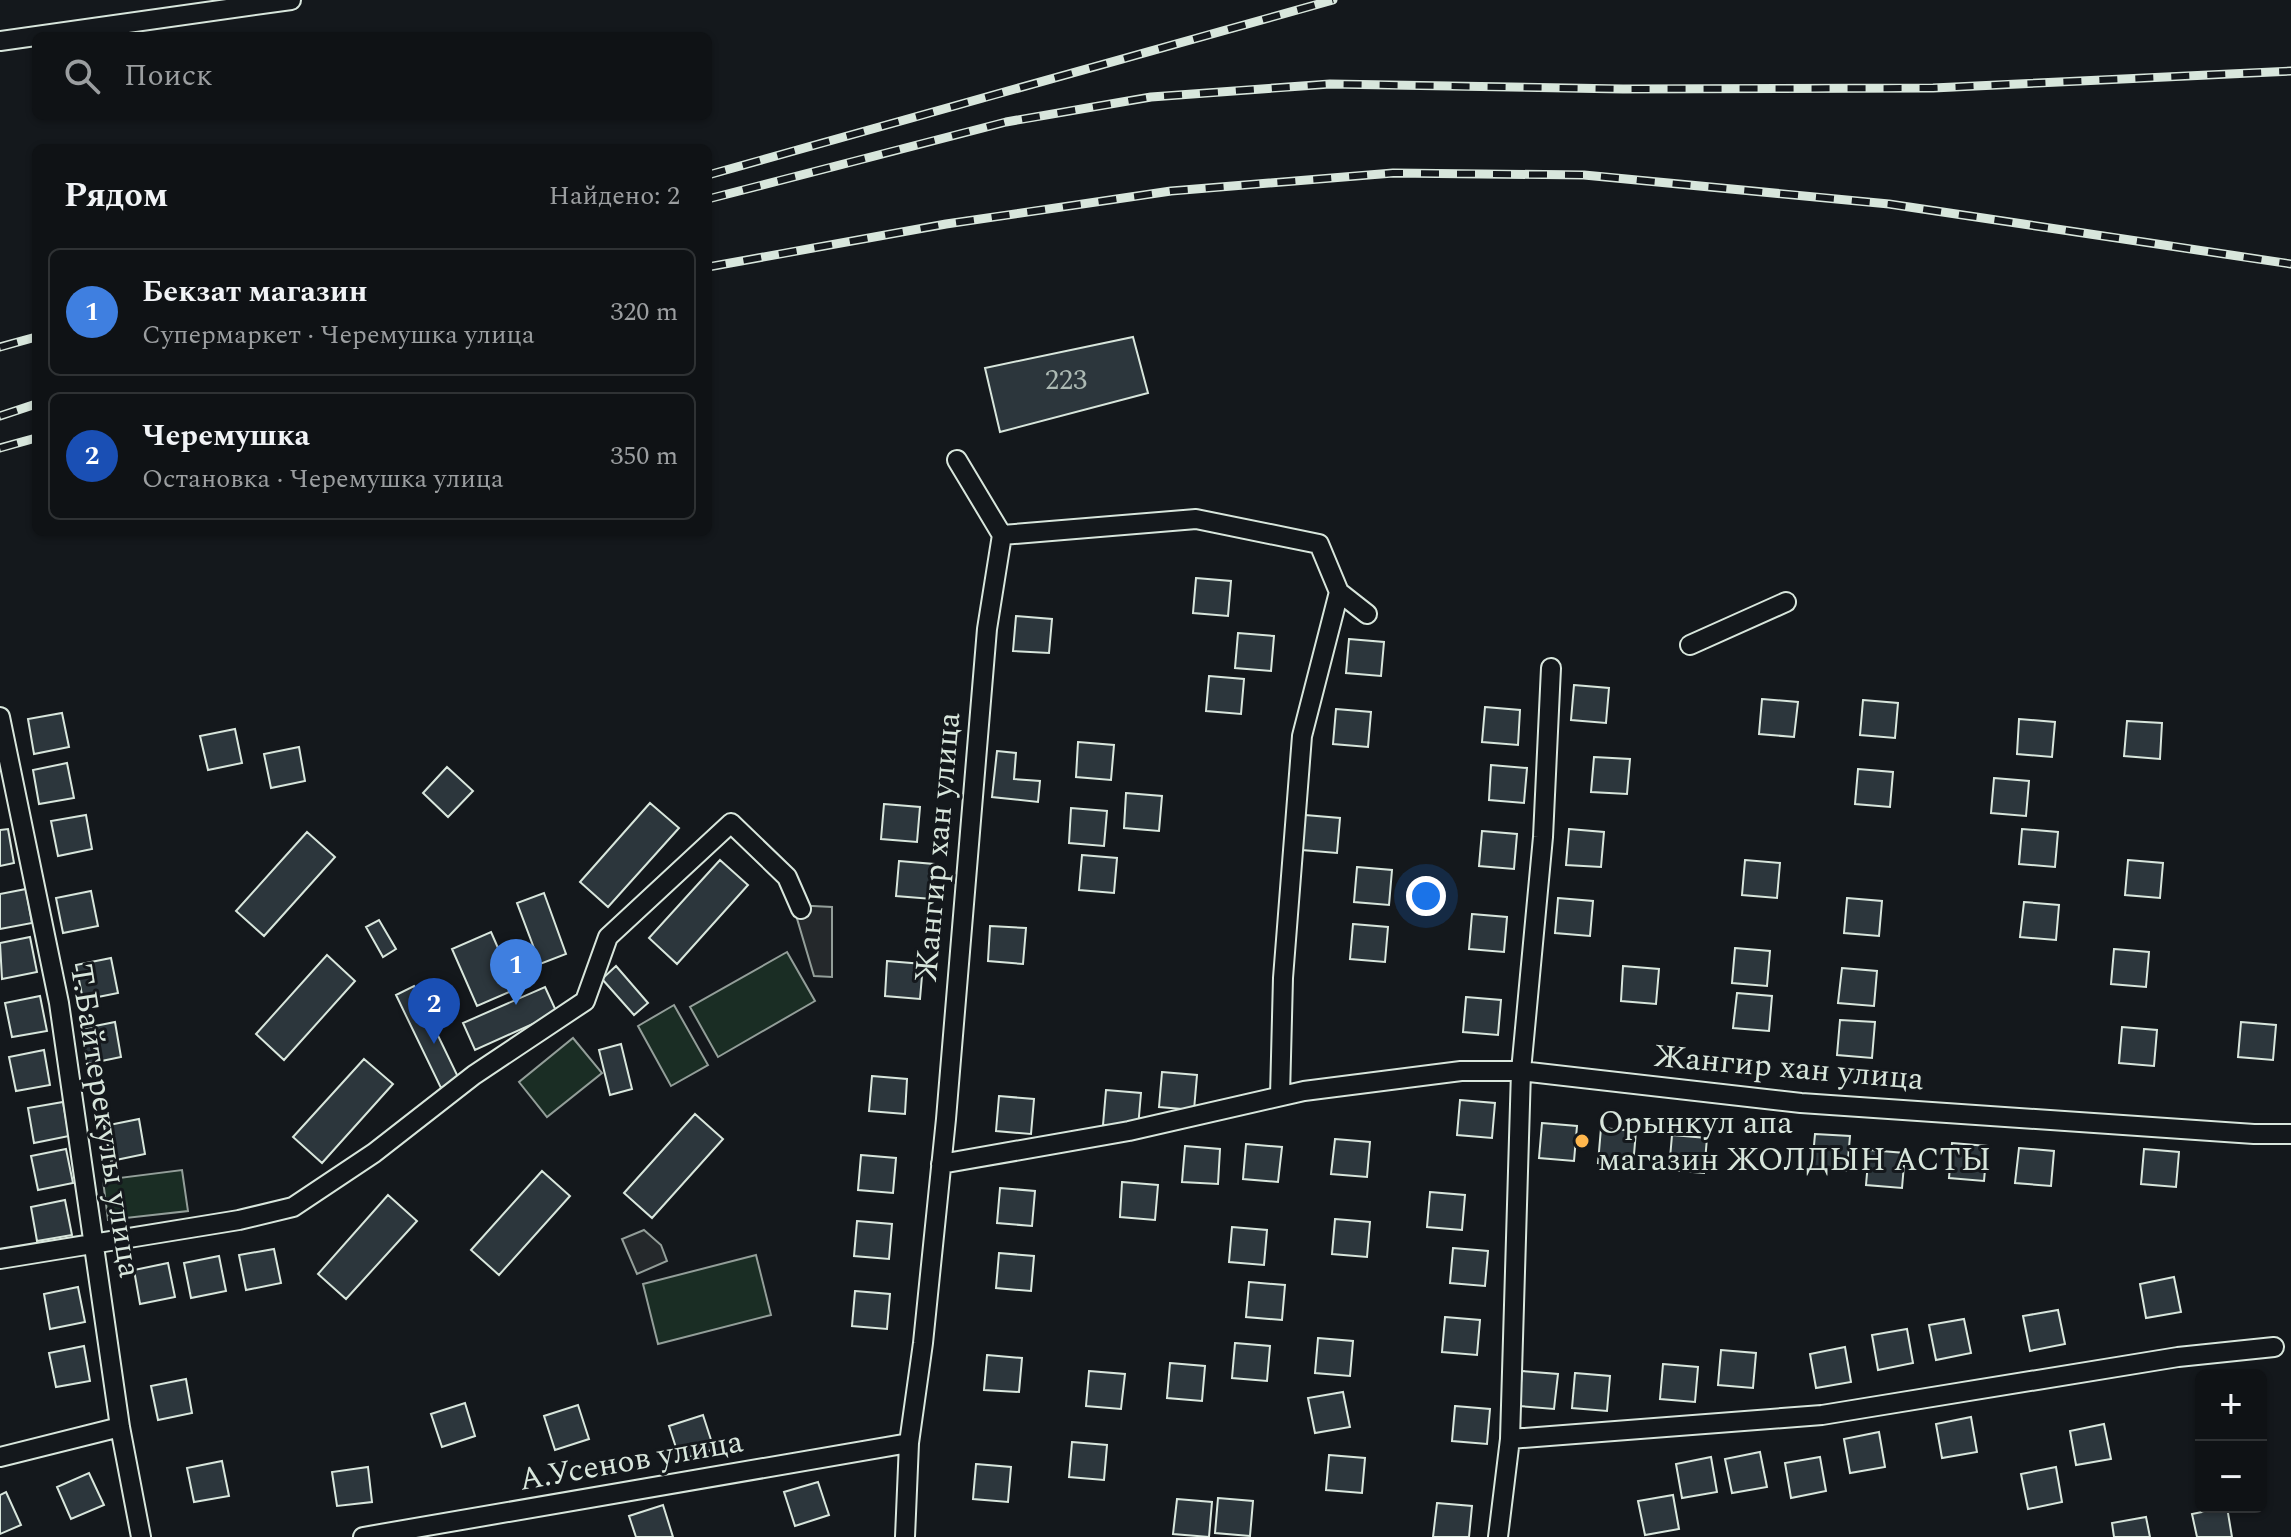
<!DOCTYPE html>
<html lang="ru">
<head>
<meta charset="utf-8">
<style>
	body { margin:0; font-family:Spectral,serif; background:#181b1e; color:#f1f3f6 }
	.controls { position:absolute; right:24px; bottom:24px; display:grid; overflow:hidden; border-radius:12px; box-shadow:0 2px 6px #0004 }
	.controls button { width:72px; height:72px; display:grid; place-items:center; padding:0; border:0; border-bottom:2px solid #2f3234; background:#0f1215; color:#f1f3f6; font:40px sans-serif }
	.you { position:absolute; left:1426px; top:896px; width:28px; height:28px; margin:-20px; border:6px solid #fff; border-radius:50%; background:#1a73e8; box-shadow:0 0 0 12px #1a73e833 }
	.badge { display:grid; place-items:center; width:52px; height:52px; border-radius:50%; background:#2563eb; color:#fff; font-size:26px; font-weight:700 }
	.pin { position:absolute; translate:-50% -66px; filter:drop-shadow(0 2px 4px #0008) }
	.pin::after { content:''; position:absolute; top:42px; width:28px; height:24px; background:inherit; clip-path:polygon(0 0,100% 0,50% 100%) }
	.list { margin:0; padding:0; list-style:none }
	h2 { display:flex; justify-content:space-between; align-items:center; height:104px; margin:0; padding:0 32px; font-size:34px }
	h2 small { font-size:26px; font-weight:400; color:#9b9ea0 }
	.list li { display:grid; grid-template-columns:52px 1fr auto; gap:24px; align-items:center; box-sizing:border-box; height:128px; margin:0 16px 16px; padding:0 16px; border:2px solid #2f3234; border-radius:12px }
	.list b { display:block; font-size:30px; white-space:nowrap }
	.list p { margin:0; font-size:26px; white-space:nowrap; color:#9b9ea0 }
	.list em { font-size:26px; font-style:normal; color:#9b9ea0 }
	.icon { flex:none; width:44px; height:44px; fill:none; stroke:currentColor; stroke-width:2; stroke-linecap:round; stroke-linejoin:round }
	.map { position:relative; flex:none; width:2291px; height:1537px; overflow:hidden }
	.search { position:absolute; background:#0f1215; box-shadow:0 2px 6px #0004; left:32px; top:32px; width:680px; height:88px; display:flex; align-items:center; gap:20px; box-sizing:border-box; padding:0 28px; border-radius:12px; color:#9b9ea0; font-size:30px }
	.panel { position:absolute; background:#0f1215; box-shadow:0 2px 6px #0004; left:32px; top:144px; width:680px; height:392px; border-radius:12px }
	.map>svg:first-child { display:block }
</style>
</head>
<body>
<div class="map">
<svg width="2291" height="1537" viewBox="0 0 2291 1537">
	<rect width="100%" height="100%" fill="#14181c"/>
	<path fill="#1a2d24" stroke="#939e99" stroke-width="2" d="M787,952L815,1001L718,1057L690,1007Z
		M674,1005L708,1065L671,1086L638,1026Z
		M573,1038L602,1073L547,1117L519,1082Z
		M182,1170L188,1211L108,1220L103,1180Z
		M756,1255L771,1315L658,1344L643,1284Z"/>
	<path fill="#24282b" stroke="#939e99" stroke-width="2" d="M793,905L832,907V977L814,976Z
		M644,1230L661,1245L667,1261L637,1274L622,1239Z"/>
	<path fill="#2c363c" stroke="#d8e6dc" stroke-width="2" d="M1133,337L1148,393L1000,432L985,368Z
		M1196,578L1231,581L1228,616L1193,613Z
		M1016,616L1052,619L1049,653L1013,651Z
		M1238,633L1274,636L1271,671L1235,668Z
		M1349,639L1384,642L1381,676L1346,673Z
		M1209,676L1244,679L1241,714L1206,711Z
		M1574,685L1609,688L1606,723L1571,720Z
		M1762,699L1798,702L1794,737L1759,734Z
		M1863,700L1898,703L1895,738L1860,735Z
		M1485,707L1520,710L1518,745L1482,742Z
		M1336,709L1371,712L1368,747L1333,744Z
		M62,713L69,747L34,754L28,719Z
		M2019,719L2055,722L2052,757L2017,754Z
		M2127,721L2162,723L2160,759L2124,756Z
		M235,729L242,763L208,770L200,736Z
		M1078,742L1114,745L1111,780L1076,777Z
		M299,747L305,781L271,788L264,754Z
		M997,751L1016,753L1014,779L1040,781L1038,802L992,797Z
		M1594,757L1630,759L1627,794L1591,792Z
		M67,763L74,798L39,804L33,770Z
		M1491,765L1527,768L1524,803L1489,800Z
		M447,767L473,791L448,817L423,793Z
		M1858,769L1893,772L1890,807L1855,804Z
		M1994,778L2029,781L2026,816L1991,813Z
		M1126,793L1162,796L1159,831L1124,828Z
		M650,803L679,828L608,907L580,882Z
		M884,804L920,807L917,842L881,839Z
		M1071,808L1107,811L1104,846L1069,843Z
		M86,815L92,849L58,856L51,821Z
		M1305,815L1340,818L1337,853L1302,850Z
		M8,829L14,863L0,866V830Z
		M1569,829L1604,832L1601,867L1566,865Z
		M2022,829L2058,832L2055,867L2019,864Z
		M1482,831L1517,834L1514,869L1479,866Z
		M307,832L335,857L264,936L236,911Z
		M1082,855L1117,858L1114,893L1079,890Z
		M720,860L748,885L677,964L649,938Z
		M1745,860L1780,863L1777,898L1742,895Z
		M2128,860L2163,863L2160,898L2125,895Z
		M899,861L934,864L932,899L896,896Z
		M1357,867L1392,870L1389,905L1354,902Z
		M26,889L32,923L0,929V894Z
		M91,891L98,926L63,933L56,898Z
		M544,893L566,954L540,964L517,903Z
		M1558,898L1593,901L1590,936L1555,933Z
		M1847,898L1882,901L1879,936L1844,933Z
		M2024,902L2059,905L2056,940L2020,937Z
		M1472,914L1507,917L1504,952L1469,949Z
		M379,920L396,949L383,957L366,927Z
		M1353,924L1388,927L1385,962L1350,959Z
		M990,926L1026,928L1023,964L988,961Z
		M491,932L516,989L477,1006L452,949Z
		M30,937L37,972L2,979L0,943Z
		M1735,948L1770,951L1767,986L1732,983Z
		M2114,949L2149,952L2146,987L2111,984Z
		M327,955L355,981L284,1060L256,1034Z
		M111,958L118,993L83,1000L76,965Z
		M887,961L923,964L920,999L885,996Z
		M616,966L648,1003L634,1015L602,979Z
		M1623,966L1659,969L1656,1004L1621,1001Z
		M1842,968L1877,971L1874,1006L1838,1003Z
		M414,986L459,1079L441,1088L396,995Z
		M545,987L557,1013L475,1050L463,1023Z
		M1737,993L1772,996L1769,1031L1733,1028Z
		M40,996L47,1031L12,1037L5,1003Z
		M1466,997L1501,1000L1498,1035L1463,1032Z
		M1840,1020L1875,1022L1872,1058L1837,1055Z
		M115,1022L121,1057L87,1064L80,1029Z
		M2241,1022L2276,1025L2273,1060L2238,1057Z
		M2122,1027L2157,1030L2154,1066L2119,1063Z
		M621,1044L632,1089L610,1095L599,1050Z
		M44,1050L50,1085L16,1091L9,1057Z
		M364,1059L393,1084L322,1163L293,1137Z
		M1162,1072L1197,1075L1194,1110L1159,1107Z
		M872,1076L907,1079L905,1114L869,1111Z
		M1106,1090L1141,1093L1138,1128L1103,1125Z
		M999,1096L1034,1099L1031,1134L996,1131Z
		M1460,1100L1495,1103L1492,1138L1457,1135Z
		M63,1102L69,1136L34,1143L28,1108Z
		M695,1114L723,1139L652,1218L624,1193Z
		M139,1119L145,1154L111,1161L104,1126Z
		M1542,1123L1577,1126L1574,1161L1539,1158Z
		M1601,1128L1636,1131L1633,1166L1598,1163Z
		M1815,1134L1850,1136L1847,1171L1812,1168Z
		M1672,1135L1707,1138L1704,1173L1669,1170Z
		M1335,1139L1370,1142L1367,1177L1331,1174Z
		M1952,1143L1987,1146L1984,1181L1949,1178Z
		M1246,1144L1282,1147L1278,1182L1243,1179Z
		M1185,1146L1220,1149L1218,1184L1182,1182Z
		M2019,1148L2054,1151L2051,1186L2015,1183Z
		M66,1149L73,1183L38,1190L31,1156Z
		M2144,1149L2179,1152L2176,1187L2141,1184Z
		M1869,1150L1905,1153L1902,1188L1866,1185Z
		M861,1155L896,1158L893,1193L858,1190Z
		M542,1171L570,1196L499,1275L471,1250Z
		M1122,1182L1158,1185L1155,1220L1120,1217Z
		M1000,1188L1035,1191L1032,1226L997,1223Z
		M1430,1192L1465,1195L1462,1230L1427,1227Z
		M388,1195L417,1221L346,1299L318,1274Z
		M65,1200L72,1235L37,1241L31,1207Z
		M1335,1219L1370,1222L1367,1257L1332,1254Z
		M857,1221L892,1224L889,1259L854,1256Z
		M1232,1227L1267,1230L1264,1265L1229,1262Z
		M1453,1248L1488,1251L1485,1286L1450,1283Z
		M274,1249L281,1283L246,1290L239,1255Z
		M999,1253L1034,1256L1031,1291L996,1288Z
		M219,1256L226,1291L191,1298L184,1263Z
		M168,1263L175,1297L140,1304L134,1270Z
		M2174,1277L2181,1312L2146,1318L2140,1284Z
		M1249,1282L1285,1285L1282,1320L1246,1317Z
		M78,1287L85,1322L50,1329L44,1294Z
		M855,1291L890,1294L887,1329L852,1326Z
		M2058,1310L2065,1344L2030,1351L2023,1316Z
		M1445,1317L1480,1320L1477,1355L1442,1352Z
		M1964,1319L1971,1353L1936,1360L1929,1325Z
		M1907,1329L1913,1363L1878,1370L1872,1335Z
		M1318,1338L1353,1341L1350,1376L1315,1373Z
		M1235,1343L1270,1346L1267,1381L1232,1378Z
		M84,1346L90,1381L56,1387L49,1353Z
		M1845,1347L1851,1382L1816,1388L1810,1354Z
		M1721,1350L1756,1353L1753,1388L1718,1385Z
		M987,1355L1022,1358L1019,1392L984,1390Z
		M1170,1363L1205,1366L1202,1401L1167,1398Z
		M1663,1364L1698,1367L1695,1402L1660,1399Z
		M1089,1371L1125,1374L1121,1409L1086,1406Z
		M1522,1371L1558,1374L1554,1409L1519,1406Z
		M1575,1373L1610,1376L1607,1411L1572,1408Z
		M186,1379L192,1413L158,1420L151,1386Z
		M1343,1392L1350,1427L1315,1433L1308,1398Z
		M465,1403L475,1436L442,1447L431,1414Z
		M578,1405L589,1439L555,1450L544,1416Z
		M1455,1406L1490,1409L1487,1444L1452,1441Z
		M703,1415L714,1449L680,1460L669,1426Z
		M1971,1417L1977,1452L1942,1458L1936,1424Z
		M2104,1424L2111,1459L2076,1465L2070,1431Z
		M1879,1432L1885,1467L1850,1473L1844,1439Z
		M1072,1442L1107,1445L1104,1480L1069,1477Z
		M1760,1452L1767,1487L1732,1493L1725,1459Z
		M1329,1455L1365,1458L1362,1493L1326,1490Z
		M1711,1457L1717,1492L1682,1498L1676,1464Z
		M1820,1457L1826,1491L1791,1498L1785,1463Z
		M222,1461L229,1496L194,1502L187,1468Z
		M976,1464L1011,1467L1008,1502L973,1499Z
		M368,1467L372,1502L337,1506L332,1472Z
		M2056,1467L2062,1502L2028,1509L2021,1474Z
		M89,1473L104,1505L71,1519L57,1487Z
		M818,1482L829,1515L795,1526L784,1492Z
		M6,1492L21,1525L0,1534V1495Z
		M1673,1495L1679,1529L1645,1535L1638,1501Z
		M1218,1498L1253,1501L1250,1536L1215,1533Z
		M1177,1499L1212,1502L1209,1537L1173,1534Z
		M1437,1503L1472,1506L1469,1537H1433Z
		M663,1505L673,1537H636L629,1516Z
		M2227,1507L2232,1537H2197L2192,1514Z
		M2146,1517L2150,1537H2114L2112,1523Z"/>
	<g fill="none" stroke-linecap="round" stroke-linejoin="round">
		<g stroke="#d8e6dc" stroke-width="22">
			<path id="minor" d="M0,41L291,0
				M1002,535L1196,519L1319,544L1339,592L1367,614
				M1690,645L1786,602
				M0,717L59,1003L120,1427L141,1537
				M1280,1096L1283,978L1302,736L1339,592
				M941,1164L1129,1131L1304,1091L1461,1071H1521L1801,1103L2254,1134H2291
				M0,1259L239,1220L293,1207L374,1153L474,1075L585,1001L608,937L731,823L787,877L801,909
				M1510,1439L1822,1415L2178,1357L2274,1347
				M0,1457L120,1427
				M363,1537L909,1443
				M905,1537L909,1443L923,1343L946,1119L987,629L1002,535L957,460
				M1498,1537L1510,1439L1521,1071L1543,837L1551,668"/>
		</g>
		<use href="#minor" stroke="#14181c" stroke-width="18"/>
		<g stroke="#d8e6dc" stroke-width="9">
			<path id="rail" d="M708,175L1333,0
				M708,199L1006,122L1151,97L1330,84L1623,89L1933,88L2291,71
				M708,267L946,224L1171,191L1393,173L1584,175L1889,204L2291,264
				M0,347L36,337
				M0,416L36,404
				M0,448L36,438"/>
		</g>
		<use href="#rail" stroke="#14181c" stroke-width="6" stroke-dasharray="18" stroke-linecap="butt"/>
	</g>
	<circle fill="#ffb74d" stroke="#14181c" stroke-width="3" cx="1582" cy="1141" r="8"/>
	<g text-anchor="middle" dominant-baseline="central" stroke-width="6" stroke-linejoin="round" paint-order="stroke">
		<g font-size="28" fill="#adbab4">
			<text x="1066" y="380">223</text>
		</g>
		<g font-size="32" fill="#d8e6dc" stroke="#14181c">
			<text transform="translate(938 847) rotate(-85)">Жангир хан улица</text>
			<text transform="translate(1789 1068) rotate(5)">Жангир хан улица</text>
			<text transform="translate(105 1121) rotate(81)">Т.Байтерекулы улица</text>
			<text transform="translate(631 1461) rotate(-10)">А.Усенов улица</text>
		</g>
		<g font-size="32" fill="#d8e6dc" stroke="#14181c" text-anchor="start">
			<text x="1598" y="1123">Орынкул апа<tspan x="1598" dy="37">магазин ЖОЛДЫН АСТЫ</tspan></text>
		</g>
	</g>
</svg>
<div class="controls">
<button>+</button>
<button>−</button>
</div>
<div class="you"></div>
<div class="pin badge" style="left:516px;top:1005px;background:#3f7fe0">1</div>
<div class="pin badge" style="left:434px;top:1044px;background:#1a4fb4">2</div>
<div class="search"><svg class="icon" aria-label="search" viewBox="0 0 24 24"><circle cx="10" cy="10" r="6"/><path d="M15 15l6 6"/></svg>Поиск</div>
<section class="panel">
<h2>Рядом<small>Найдено: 2</small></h2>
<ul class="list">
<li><span class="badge" style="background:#3f7fe0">1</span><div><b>Бекзат магазин</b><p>Супермаркет · Черемушка улица</p></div><em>320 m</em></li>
<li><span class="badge" style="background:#1a4fb4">2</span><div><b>Черемушка</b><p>Остановка · Черемушка улица</p></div><em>350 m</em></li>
</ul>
</section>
</div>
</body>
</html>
